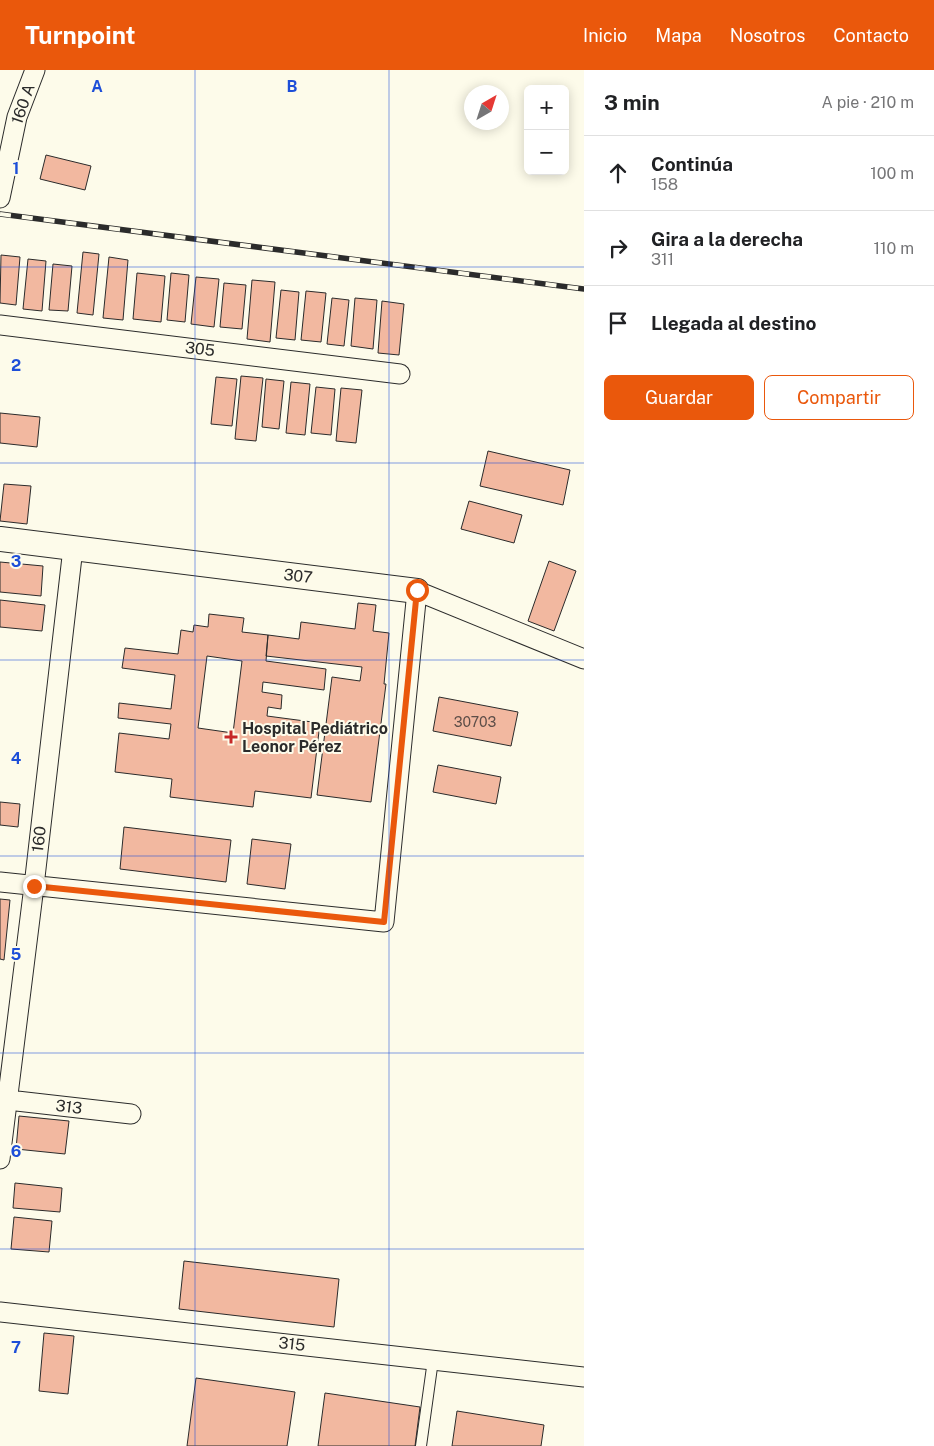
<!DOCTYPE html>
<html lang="es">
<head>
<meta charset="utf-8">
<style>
	body { margin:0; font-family:"Public Sans",sans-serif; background:#f6f6f6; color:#202124 }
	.controls { position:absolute; right:15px; top:15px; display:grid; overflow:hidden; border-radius:8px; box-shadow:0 2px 12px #0003 }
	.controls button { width:45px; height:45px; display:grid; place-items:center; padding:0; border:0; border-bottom:1px solid #e0e0e0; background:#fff; color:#202124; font:25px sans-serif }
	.compass { position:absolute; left:464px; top:15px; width:45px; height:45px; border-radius:50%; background:#fff; box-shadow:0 2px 12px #0003; rotate:39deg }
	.stop { position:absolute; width:15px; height:15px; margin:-11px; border:4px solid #ea580c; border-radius:50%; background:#fff }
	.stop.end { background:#ea580c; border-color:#fff; box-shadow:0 1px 5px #0008 }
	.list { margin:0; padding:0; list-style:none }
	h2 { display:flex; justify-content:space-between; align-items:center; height:65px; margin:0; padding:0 20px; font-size:21px }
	h2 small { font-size:16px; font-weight:400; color:#757577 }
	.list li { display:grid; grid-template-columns:32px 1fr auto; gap:15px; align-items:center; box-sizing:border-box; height:75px; padding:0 20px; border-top:1px solid #e0e0e0 }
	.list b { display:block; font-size:19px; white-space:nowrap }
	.list p { margin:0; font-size:16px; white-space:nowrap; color:#757577 }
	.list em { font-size:16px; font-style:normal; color:#757577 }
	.actions { display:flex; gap:10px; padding:15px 20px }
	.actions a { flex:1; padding:11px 0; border:1px solid #ea580c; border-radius:8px; text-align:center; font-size:18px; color:#ea580c }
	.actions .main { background:#ea580c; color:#fff }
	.icon { flex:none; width:28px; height:28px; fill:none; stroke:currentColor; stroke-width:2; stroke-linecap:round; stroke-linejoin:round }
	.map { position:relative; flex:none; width:584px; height:1376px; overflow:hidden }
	header { display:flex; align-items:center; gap:30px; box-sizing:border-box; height:70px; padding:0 25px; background:#ea580c; color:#fff }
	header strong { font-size:24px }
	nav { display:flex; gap:28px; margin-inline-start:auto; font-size:18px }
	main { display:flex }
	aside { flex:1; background:#fff }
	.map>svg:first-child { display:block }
</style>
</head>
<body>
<header>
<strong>Turnpoint</strong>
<nav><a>Inicio</a><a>Mapa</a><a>Nosotros</a><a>Contacto</a></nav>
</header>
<main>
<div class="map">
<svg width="584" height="1376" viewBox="0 0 584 1376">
	<rect width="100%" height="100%" fill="#fdfbea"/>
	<path fill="#f2b8a0" stroke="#2b2b2b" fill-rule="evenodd" d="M46,85L91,96L85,120L40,109Z
		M83,182L99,184L93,245L77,243Z
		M1,185L20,187L16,235L0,233Z
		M109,187L128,190L123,250L103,248Z
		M28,189L46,191L42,241L23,239Z
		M53,194L72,196L68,241L49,240Z
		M137,203L165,206L161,252L133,249Z
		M171,203L189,205L185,252L167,250Z
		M196,207L219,209L214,257L191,254Z
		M252,210L275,212L270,272L247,269Z
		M224,213L246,215L242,259L220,257Z
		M281,220L299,222L295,270L276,268Z
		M306,221L326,223L321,272L301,270Z
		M332,228L349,230L344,276L327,274Z
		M355,228L377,230L373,279L351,276Z
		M382,231L404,234L399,285L378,283Z
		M241,306L263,308L256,371L235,369Z
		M216,307L237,309L232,356L211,354Z
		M266,309L284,311L279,359L262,357Z
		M291,312L310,314L305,365L286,363Z
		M316,317L335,319L331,365L311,363Z
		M341,318L362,320L356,373L336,371Z
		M0,343L40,347L37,377L0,373Z
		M488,381L570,400L563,435L480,416Z
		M4,414L31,416L27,454L0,451Z
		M469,431L522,445L514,473L461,459Z
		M549,491L576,501L554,561L528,551Z
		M0,492L43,496L41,526L0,522Z
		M0,530L45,535L42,561L0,557Z
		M358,533L376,535L373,561L389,563L384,614H386L371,732L317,725L332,607L360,611L362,597L266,586L268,565L299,569L301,552L355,559Z
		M209,544L244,548L242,562L268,565L266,591L326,599L324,620L263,612L262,622L282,625L281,639L268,637L267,646L320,653L311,728L255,721L253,737L170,727L172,709L115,702L119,663L169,669L171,654L118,648L119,633L171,639L175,605L122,598L125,578L178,584L181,560L193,562L194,555L208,557ZM207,586L242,591L233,663L198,658Z
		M439,627L518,642L511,676L433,661Z
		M438,695L501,707L496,734L433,722Z
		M0,732L20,734L18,757L0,755Z
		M124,757L231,770L226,812L120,799Z
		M252,769L291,774L285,819L247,814Z
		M0,829L10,830L4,890L0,889Z
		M19,1046L69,1051L65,1084L16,1079Z
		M15,1113L62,1118L60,1142L13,1138Z
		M14,1147L52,1151L49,1182L11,1179Z
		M184,1191L339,1209L334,1257L179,1239Z
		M44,1263L74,1266L68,1324L39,1321Z
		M196,1308L295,1322L287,1376H187Z
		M325,1323L420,1337L415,1376H318Z
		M457,1341L544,1355L541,1376H452Z"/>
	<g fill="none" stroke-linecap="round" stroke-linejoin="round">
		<g stroke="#2b2b2b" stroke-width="12">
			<path id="service" d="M421,1376L433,1290"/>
		</g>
		<g stroke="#2b2b2b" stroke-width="21">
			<path id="minor" d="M0,128L17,47L35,0
				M0,255L400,304
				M0,812L384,852L417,521L584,589
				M8,1030L131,1044
				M0,1089L34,816L73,478
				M0,1242L584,1307"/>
		</g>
		<g stroke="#2b2b2b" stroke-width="26">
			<path id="tertiary" d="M0,469L417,521"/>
		</g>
		<use href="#service" stroke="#fdfbea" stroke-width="10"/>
		<use href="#minor" stroke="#fdfbea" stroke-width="19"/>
		<use href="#tertiary" stroke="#fdfbea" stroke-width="24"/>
		<g stroke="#2b2b2b" stroke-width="5.5">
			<path id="rail" d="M0,144L584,219"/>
		</g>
		<use href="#rail" stroke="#fdfbea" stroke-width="4" stroke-dasharray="11" stroke-linecap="butt"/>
	</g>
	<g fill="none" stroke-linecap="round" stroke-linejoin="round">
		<path stroke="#ea580c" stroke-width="6" d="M34,816L384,852L417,520"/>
	</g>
	<path fill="none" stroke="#1d4ed8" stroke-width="1" stroke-opacity="0.55" d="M195,0V1376M389,0V1376M0,197H584M0,393H584M0,590H584M0,786H584M0,983H584M0,1179H584"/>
	<path fill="#c62828" stroke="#fdfbea" stroke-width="2" d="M228.5 659.5h5v5h5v5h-5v5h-5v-5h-5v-5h5z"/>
	<g text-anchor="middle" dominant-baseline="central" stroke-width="4" stroke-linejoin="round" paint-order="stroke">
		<g font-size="14" fill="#5d4e48">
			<text x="475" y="652">30703</text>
		</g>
		<g font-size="16" fill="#2b2b2b" stroke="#fdfbea">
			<text transform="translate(23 34) rotate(-71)">160 A</text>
			<text transform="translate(200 279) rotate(7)">305</text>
			<text transform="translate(298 506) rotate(7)">307</text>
			<text transform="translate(39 769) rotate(-83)">160</text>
			<text transform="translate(69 1037) rotate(7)">313</text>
			<text transform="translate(292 1274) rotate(6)">315</text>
		</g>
		<g font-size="16" font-weight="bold" fill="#2b2b2b" stroke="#fdfbea" text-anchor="start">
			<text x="242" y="658">Hospital Pediátrico<tspan x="242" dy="18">Leonor Pérez</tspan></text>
		</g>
	</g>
	<g font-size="16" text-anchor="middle" font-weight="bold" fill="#1d4ed8" stroke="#fdfbea" stroke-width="4" stroke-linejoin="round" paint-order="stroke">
		<text x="97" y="22">A</text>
		<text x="292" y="22">B</text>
		<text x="16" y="104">1</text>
		<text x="16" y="301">2</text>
		<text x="16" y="497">3</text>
		<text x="16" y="694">4</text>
		<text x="16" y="890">5</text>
		<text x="16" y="1087">6</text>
		<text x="16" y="1283">7</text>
	</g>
</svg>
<div class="controls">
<button>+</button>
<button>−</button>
</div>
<svg class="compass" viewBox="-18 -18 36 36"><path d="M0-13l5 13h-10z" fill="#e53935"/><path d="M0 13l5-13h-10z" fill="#757577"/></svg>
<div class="stop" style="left:417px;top:520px"></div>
<div class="stop end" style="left:34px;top:816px"></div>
</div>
<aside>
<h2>3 min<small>A pie · 210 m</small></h2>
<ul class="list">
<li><svg class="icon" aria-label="ahead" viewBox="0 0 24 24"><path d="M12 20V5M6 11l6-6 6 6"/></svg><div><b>Continúa</b><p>158</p></div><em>100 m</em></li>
<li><svg class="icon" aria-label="right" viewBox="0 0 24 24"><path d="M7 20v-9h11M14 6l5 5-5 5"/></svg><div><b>Gira a la derecha</b><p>311</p></div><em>110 m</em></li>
<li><svg class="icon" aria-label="arrive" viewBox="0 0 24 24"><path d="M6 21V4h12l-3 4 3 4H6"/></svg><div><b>Llegada al destino</b></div></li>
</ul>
<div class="actions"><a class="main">Guardar</a><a>Compartir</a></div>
</aside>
</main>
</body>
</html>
